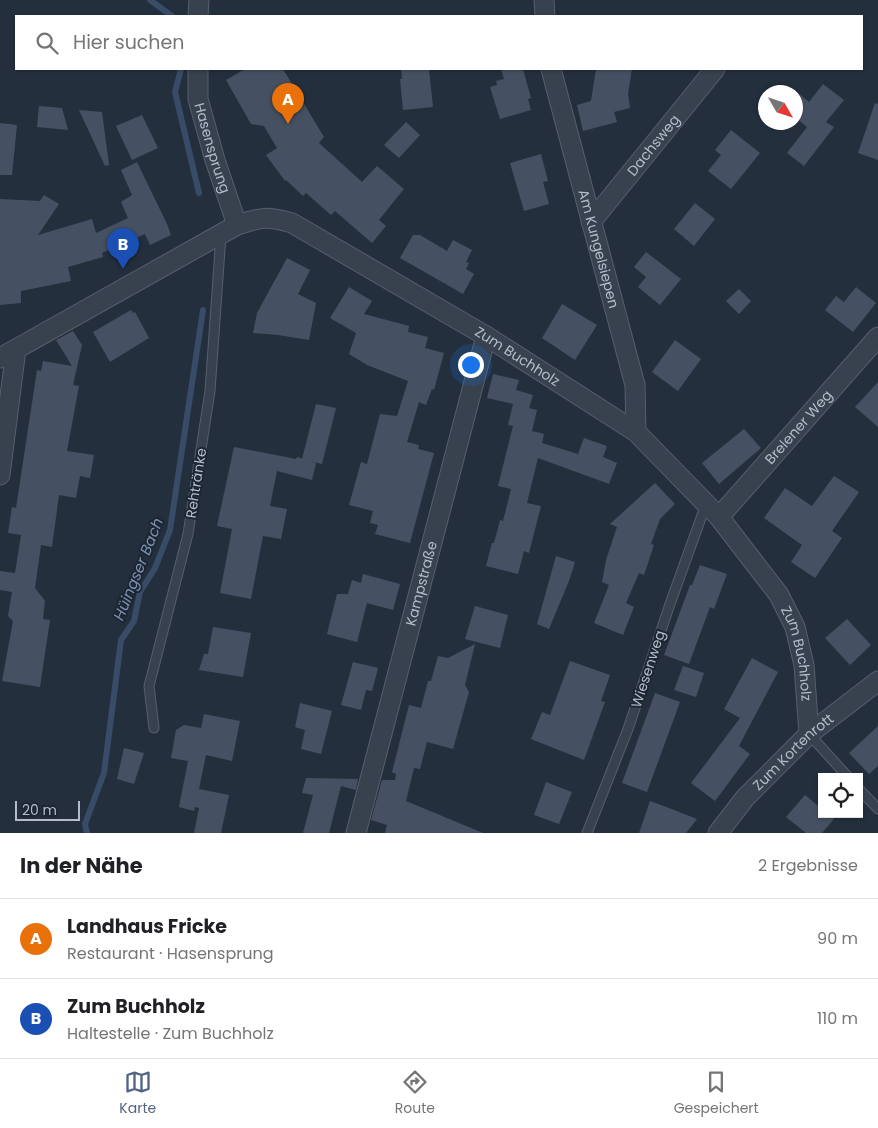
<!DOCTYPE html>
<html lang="de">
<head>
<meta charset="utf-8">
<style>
	body { margin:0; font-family:Poppins,sans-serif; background:#f2f2f2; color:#202124 }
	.controls { position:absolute; right:15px; bottom:15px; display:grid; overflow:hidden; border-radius:0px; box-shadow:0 1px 4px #0004 }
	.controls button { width:45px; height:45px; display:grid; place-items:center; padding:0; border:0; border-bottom:1px solid #e0e0e0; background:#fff; color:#202124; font:25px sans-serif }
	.compass { position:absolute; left:758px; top:85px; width:45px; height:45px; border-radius:50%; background:#fff; box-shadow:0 1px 4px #0004; rotate:129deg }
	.scale { position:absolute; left:15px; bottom:12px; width:65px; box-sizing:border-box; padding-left:5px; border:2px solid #b4bcc9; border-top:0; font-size:14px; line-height:18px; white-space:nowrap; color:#b4bcc9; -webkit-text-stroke:4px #1d2633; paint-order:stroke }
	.you { position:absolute; left:470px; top:364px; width:18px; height:18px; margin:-12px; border:4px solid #fff; border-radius:50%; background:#1a73e8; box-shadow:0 0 0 8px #1a73e833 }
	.badge { display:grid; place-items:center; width:32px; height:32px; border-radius:50%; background:#506383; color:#fff; font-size:16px; font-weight:700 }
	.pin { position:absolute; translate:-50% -41px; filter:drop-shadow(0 1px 2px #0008) }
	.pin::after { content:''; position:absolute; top:26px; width:18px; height:15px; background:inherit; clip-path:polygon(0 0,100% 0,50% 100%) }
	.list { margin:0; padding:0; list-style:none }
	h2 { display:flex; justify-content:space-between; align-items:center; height:65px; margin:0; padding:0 20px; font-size:21px }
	h2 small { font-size:16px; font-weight:400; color:#757577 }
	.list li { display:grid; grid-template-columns:32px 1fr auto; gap:15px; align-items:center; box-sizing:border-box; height:80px; padding:0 20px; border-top:1px solid #e0e0e0 }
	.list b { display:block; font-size:19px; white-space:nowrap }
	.list p { margin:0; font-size:16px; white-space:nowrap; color:#757577 }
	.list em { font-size:16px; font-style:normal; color:#757577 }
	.icon { flex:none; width:28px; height:28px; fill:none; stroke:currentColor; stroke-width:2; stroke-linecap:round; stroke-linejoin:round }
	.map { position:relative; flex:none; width:878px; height:833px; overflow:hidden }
	.search { position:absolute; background:#fff; box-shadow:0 1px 4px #0004; left:15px; right:15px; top:15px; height:55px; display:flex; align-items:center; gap:12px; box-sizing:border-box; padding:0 18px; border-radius:0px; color:#757577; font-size:19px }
	.sheet { height:225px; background:#fff }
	nav { display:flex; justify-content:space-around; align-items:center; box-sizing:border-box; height:70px; border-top:1px solid #e0e0e0; background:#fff; font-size:14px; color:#757577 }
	nav a { display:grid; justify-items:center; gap:2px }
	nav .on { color:#506383 }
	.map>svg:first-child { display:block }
</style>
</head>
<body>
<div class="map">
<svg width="878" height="833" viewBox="0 0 878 833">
	<rect width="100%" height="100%" fill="#242f3e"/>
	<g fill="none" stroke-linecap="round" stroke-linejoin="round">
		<path stroke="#394c67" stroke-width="6" d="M150,0L172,16
			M181,69L175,92L199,193
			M87,833L85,824L104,773L121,640L134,621L140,592L155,568L170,530L203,310"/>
	</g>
	<path fill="#455162" d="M245,69H283L324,137L319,143L362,182L377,166L404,189L379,220L386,226L372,243L335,211L331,215L306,193L303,196L286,180L285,181L266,155L277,148L264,126L251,124L226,80Z
		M401,69H429L433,107L403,110L400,79H402Z
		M501,69H523L531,98L528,99L531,110L500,119L490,87L497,85L496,81L504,79Z
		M596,69H632L628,94L630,108L614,112L617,122L583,131L577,105L591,101Z
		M823,84L844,100L826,122L834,127L804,166L787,153L807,127L796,118V91L809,102Z
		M875,103L878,104V160L858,153Z
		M39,106L62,108L68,130L37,127Z
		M79,110L102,112L109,165L105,166Z
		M142,115L158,148L132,160L116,126Z
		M406,122L420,135L399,158L384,145Z
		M0,123L17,125L12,175H0Z
		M731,130L760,153L731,189L708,171L721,155L715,150Z
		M541,154L548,181L543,182L549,204L524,211L510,163Z
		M137,162L167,224L171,235L150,245L145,234L102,253L103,257L68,267L71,281L21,291V303L0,305V199L40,201L44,195L59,204L38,235L92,219L96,233L128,218L121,202L132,195L121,170Z
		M695,203L715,219L694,246L674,229Z
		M413,235H420L447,251L453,240L472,250L466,262L469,263L466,269L474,274L463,294L400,258Z
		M646,252L681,279L660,305L638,287L646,277L634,267Z
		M287,258L310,270L298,294L316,303L309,340L278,335L253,333L257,313Z
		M349,287L372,301L364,314L409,326L408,332L428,337L425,348L444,353L434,390L432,389L426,405L419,402L407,442L419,445L418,449L434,453L410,543L375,534L378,525L370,523L373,511L349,505L361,462L367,464L380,414L397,416L408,381L367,365L349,354L356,333L330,318Z
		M856,287L876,303L853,332L825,310L836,296L844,302Z
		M739,289L751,301L739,314L726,301Z
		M562,304L597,325L575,360L542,338Z
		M131,310L133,313L135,312L149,338L110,362L93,332Z
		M73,331L82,345L73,385L79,386L67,451L94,455L90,478L80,476L76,498L59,495L52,547L41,545L35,588L45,601L43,619L50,620L40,687L2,681L13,621L8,616L12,592L0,590V571L15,573L21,535L8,533L12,507L16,508L37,370L41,371L43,361L72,366L56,340Z
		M675,340L701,359L678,391L652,372Z
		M493,374L519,380L516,390L533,395L529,408L537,410L532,431L544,434L542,443L578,454L584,438L607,446L603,457L617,463L609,484L538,458L527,503L541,506L529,553L524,551L518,574L486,566L492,543H494L500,520L503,521L511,489L498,486L513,426L508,425L513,404L487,398Z
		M878,382V427L855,407Z
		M316,404L336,408L322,464L302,459Z
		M744,429L761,448L719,484L702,463Z
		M234,447L296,459L297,457L316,463L312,480L277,471L270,506L287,509L281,539L263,536L251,599L220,593L232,529L217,526Z
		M834,476L859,492L832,531L842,538L815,578L791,562L802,545L764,518L785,488L812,506Z
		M655,483L675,504L660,519L651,544L654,545L644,575L639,573L626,603L634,607L623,635L594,623L609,585L602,582L606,560L617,527L610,524Z
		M556,556L575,562L569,581L549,629L537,624Z
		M700,565L727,574L714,609L710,607L689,664L664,655L690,585H692Z
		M363,574L400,584L393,610L367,603L357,642L327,634L337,594H348L352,580L361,583Z
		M475,606L508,615L500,648L465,639Z
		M847,619L871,645L850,665L825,638Z
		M213,627L251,633L243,677L199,670L204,654H208Z
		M475,644L465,685L469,692L453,749L427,742L420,769L414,768L406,801L483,833H385L387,825L371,820L382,780H395L396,774L392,772L409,705L421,708L428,681H431L438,656L448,658Z
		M752,658L778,672L739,746L750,754L715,801L691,783L740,718L724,709Z
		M570,661L610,675L601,701L605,702L584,760L531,739L542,712L550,715Z
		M353,662L378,668L372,691L366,690L361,710L341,705Z
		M683,666L704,673L696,697L674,690Z
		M655,693L680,702L647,792L622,783Z
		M300,703L332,711L321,754L301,749L305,730L295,727Z
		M204,714L240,721L232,761L206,755L199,789L229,795L221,833H194L199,808L195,807L194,811L179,807L188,761L171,758L176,730L184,725L201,728Z
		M878,726V766L869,774L849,753Z
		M124,748L144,753L134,784L117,779Z
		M306,778L358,779L356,790L341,786L329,833H303L313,795L302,793Z
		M546,782L572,792L559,824L534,815Z
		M805,795L822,809V814H828L834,819L822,833H806L786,817Z
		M650,801L669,808L697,819L686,833H639Z"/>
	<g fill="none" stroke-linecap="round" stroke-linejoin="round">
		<g stroke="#565f6c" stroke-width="11">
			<path id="service" d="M154,728L149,686L188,534L210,391L221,235
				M809,734L848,777
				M859,789L878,809
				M587,833L628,729L670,604L706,504"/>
		</g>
		<g stroke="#565f6c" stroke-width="21">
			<g id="minor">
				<path d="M544,0L545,16"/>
				<path d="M198,16L199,0"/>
				<path id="s1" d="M198,69V99L215,160L237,225"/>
				<path id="s2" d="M551,69L635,385L636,432"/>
				<path id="s3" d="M591,222L715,69"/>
				<path id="s4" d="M0,358L237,225C262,217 267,216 292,223L486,336L636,432L719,517L779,595L795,627L804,665L809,734"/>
				<path d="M0,475L16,349"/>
				<path id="s5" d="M719,517L878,337"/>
				<path id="s6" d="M356,833L486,336"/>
				<path id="s7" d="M718,833L745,798L809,734L878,681"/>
			</g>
		</g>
		<use href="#service" stroke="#38414e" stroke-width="9"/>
		<use href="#minor" stroke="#38414e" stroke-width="19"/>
	</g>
	<g text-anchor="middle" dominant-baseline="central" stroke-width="4" stroke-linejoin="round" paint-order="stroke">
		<g font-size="14" fill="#b4bcc9" stroke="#1d2633">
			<text stroke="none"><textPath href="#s3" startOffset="99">Dachsweg</textPath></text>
			<text stroke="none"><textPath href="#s1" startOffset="81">Hasensprung</textPath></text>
			<text stroke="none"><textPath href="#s2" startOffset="186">Am Kungelsiepen</textPath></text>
			<text stroke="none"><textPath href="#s4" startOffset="590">Zum Buchholz</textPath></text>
			<text stroke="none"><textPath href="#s5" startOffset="120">Brelener Weg</textPath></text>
			<text transform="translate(196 483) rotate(-81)">Rehtränke</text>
			<text stroke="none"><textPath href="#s6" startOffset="258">Kampstraße</textPath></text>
			<text stroke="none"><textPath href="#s4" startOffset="1010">Zum Buchholz</textPath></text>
			<text transform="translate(648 669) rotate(-72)">Wiesenweg</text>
			<text stroke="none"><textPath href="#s7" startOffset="111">Zum Kortenrott</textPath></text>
		</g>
		<g font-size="15" font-style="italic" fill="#7c92b1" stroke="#1d2633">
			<text transform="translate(138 569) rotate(-68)">Hüingser Bach</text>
		</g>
	</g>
</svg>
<div class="controls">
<button><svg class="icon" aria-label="locate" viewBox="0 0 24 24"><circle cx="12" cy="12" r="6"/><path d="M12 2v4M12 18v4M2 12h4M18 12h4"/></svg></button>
</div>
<svg class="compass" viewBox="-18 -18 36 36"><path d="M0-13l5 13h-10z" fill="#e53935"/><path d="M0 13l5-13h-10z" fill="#757577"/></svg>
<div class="scale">20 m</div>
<div class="you"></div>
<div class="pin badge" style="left:288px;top:124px;background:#e8710a">A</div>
<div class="pin badge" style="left:123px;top:269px;background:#1a4fb4">B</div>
<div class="search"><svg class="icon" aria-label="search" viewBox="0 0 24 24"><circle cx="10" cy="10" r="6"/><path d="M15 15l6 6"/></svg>Hier suchen</div>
</div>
<section class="sheet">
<h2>In der Nähe<small>2 Ergebnisse</small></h2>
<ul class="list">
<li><span class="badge" style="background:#e8710a">A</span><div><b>Landhaus Fricke</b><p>Restaurant · Hasensprung</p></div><em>90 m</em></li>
<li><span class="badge" style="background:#1a4fb4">B</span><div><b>Zum Buchholz</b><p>Haltestelle · Zum Buchholz</p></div><em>110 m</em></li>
</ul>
</section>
<nav>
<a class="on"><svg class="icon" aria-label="map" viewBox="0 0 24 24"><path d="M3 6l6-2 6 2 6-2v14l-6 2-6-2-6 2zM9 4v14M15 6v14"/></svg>Karte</a>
<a><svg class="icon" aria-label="directions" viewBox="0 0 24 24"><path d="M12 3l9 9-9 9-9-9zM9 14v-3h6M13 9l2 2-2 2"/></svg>Route</a>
<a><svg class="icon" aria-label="saved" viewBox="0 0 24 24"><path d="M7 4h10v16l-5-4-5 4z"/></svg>Gespeichert</a>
</nav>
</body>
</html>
